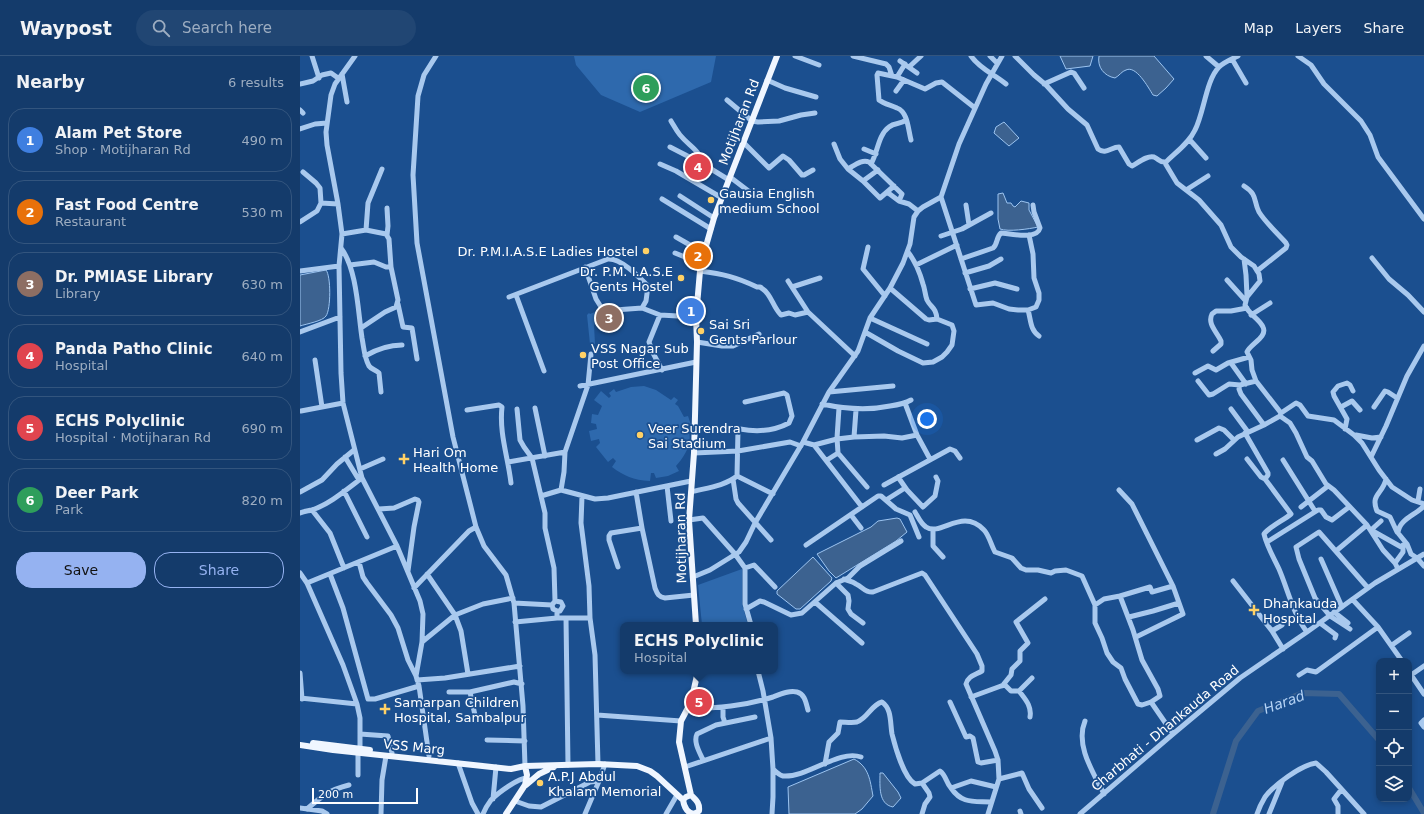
<!DOCTYPE html>
<html lang="en">
<head>
<meta charset="utf-8">
<style>
	body { margin:0; font-family:"DejaVu Sans",sans-serif; background:#214673; color:#f1f3f6 }
	.controls { position:absolute; right:12px; bottom:12px; display:grid; overflow:hidden; border-radius:8px; box-shadow:0 2px 6px #0003 }
	.controls button { width:36px; height:36px; display:grid; place-items:center; padding:0; border:0; border-bottom:1px solid #33557e; background:#143b6b; color:#f1f3f6; font:20px sans-serif }
	.scale { position:absolute; left:12px; bottom:10px; width:106px; box-sizing:border-box; padding-left:4px; border:2px solid #fff; border-top:0; font-size:11px; line-height:14px; white-space:nowrap; color:#fff; -webkit-text-stroke:3px #1b4f8f; paint-order:stroke }
	.you { position:absolute; left:627px; top:363px; width:14px; height:14px; margin:-10px; border:3px solid #fff; border-radius:50%; background:#1a73e8; box-shadow:0 0 0 6px #1a73e833 }
	.badge { display:grid; place-items:center; width:26px; height:26px; border-radius:50%; background:#95b2f1; color:#fff; font-size:13px; font-weight:700 }
	.pin { position:absolute; translate:-50% -50%; border:2px solid #fff; box-shadow:0 1px 4px #0006 }
	.popup { position:absolute; left:320px; top:566px; width:158px; height:52px; box-sizing:border-box; display:grid; place-content:center; border-radius:8px; background:#143b6b; filter:drop-shadow(0 1px 3px #0005); font-size:13px; white-space:nowrap; color:#9dadc1 }
	.popup b { font-size:15px; color:#f1f3f6 }
	.popup::after { content:''; position:absolute; left:50%; top:100%; margin-left:-8px; border:8px solid transparent; border-top-color:#143b6b }
	.list { margin:0; padding:0; list-style:none }
	h2 { display:flex; justify-content:space-between; align-items:center; height:52px; margin:0; padding:0 16px; font-size:17px }
	h2 small { font-size:13px; font-weight:400; color:#9dadc1 }
	.list li { display:grid; grid-template-columns:26px 1fr auto; gap:12px; align-items:center; box-sizing:border-box; height:64px; margin:0 8px 8px; padding:0 8px; border:1px solid #33557e; border-radius:16px }
	.list b { display:block; font-size:15px; white-space:nowrap }
	.list p { margin:0; font-size:13px; white-space:nowrap; color:#9dadc1 }
	.list em { font-size:13px; font-style:normal; color:#9dadc1 }
	.actions { display:flex; gap:8px; padding:12px 16px }
	.actions a { flex:1; padding:9px 0; border:1px solid #95b2f1; border-radius:16px; text-align:center; font-size:14px; color:#95b2f1 }
	.actions .main { background:#95b2f1; color:#111 }
	.icon { flex:none; width:22px; height:22px; fill:none; stroke:currentColor; stroke-width:2; stroke-linecap:round; stroke-linejoin:round }
	.map { position:relative; flex:none; width:1124px; height:758px; overflow:hidden }
	header { display:flex; align-items:center; gap:24px; box-sizing:border-box; height:56px; padding:0 20px; background:#143b6b; border-bottom:1px solid #33557e }
	header strong { font-size:19px }
	nav { display:flex; gap:22px; margin-inline-start:auto; font-size:14px }
	.search { width:280px; height:36px; background:#214673; display:flex; align-items:center; gap:10px; box-sizing:border-box; padding:0 14px; border-radius:22px; color:#9dadc1; font-size:15px }
	main { display:flex }
	aside { flex:1; background:#143b6b }
	.map>svg:first-child { display:block }
</style>
</head>
<body>
<header>
<strong>Waypost</strong>
<div class="search"><svg class="icon" aria-label="search" viewBox="0 0 24 24"><circle cx="10" cy="10" r="6"/><path d="M15 15l6 6"/></svg>Search here</div>
<nav><a>Map</a><a>Layers</a><a>Share</a></nav>
</header>
<main>
<aside>
<h2>Nearby<small>6 results</small></h2>
<ul class="list">
<li><span class="badge" style="background:#3f7fe0">1</span><div><b>Alam Pet Store</b><p>Shop · Motijharan Rd</p></div><em>490 m</em></li>
<li><span class="badge" style="background:#e8710a">2</span><div><b>Fast Food Centre</b><p>Restaurant</p></div><em>530 m</em></li>
<li><span class="badge" style="background:#8d6e63">3</span><div><b>Dr. PMIASE Library</b><p>Library</p></div><em>630 m</em></li>
<li><span class="badge" style="background:#e0444e">4</span><div><b>Panda Patho Clinic</b><p>Hospital</p></div><em>640 m</em></li>
<li><span class="badge" style="background:#e0444e">5</span><div><b>ECHS Polyclinic</b><p>Hospital · Motijharan Rd</p></div><em>690 m</em></li>
<li><span class="badge" style="background:#2e9e5b">6</span><div><b>Deer Park</b><p>Park</p></div><em>820 m</em></li>
</ul>
<div class="actions"><a class="main">Save</a><a>Share</a></div>
</aside>
<div class="map">
<svg width="1124" height="758" viewBox="0 0 1124 758">
	<rect width="100%" height="100%" fill="#1b4f8f"/>
	<path fill="#2e69ad" d="M274,0H416L411,26L340,56L301,39L276,9Z
		M295,256L294,262L296,263V267L294,269L295,288H290L287,259L289,257L290,258Z
		M344,330L356,334L371,344L374,341L378,344L375,348L378,350L384,361L388,360L393,375L389,376C392,389 384,401 376,410L379,415L368,420L356,422L354,417H351L350,425C333,424 324,420 312,411L316,405L313,402L308,406L296,391L300,387L299,383L291,385L289,375L297,373L296,368L291,367L292,358L298,359L302,350L294,344L301,335L309,342L311,340L309,337L314,333L316,336L331,331Z
		M442,513V548L448,569H402L398,529Z"/>
	<path fill="#3c6290" stroke="#9cc4f0" d="M760,0H793L790,10L766,13Z
		M799,0H854L874,23L866,32L857,40L853,39C848,31 836,9 826,14C822,15 819,20 815,22C804,20 797,11 799,0Z
		M704,66L718,81L719,82L709,90L694,77L696,71Z
		M703,137L707,147H711L713,150L715,151L721,145L729,147V154L738,171C729,173 708,176 700,173L698,163V138Z
		M26,214C31,220 31,253 26,260C23,265 6,268 0,270V219Z
		M597,462L600,463L607,476L596,485L536,522L529,515L517,498L571,471L578,465Z
		M513,501L532,522L531,525L500,553H496L477,538V535Z
		M554,703C569,711 570,724 573,740L562,753L555,758H489L488,731Z
		M580,717H583L598,736L601,742L593,751C578,748 580,730 580,717Z"/>
	<g fill="none" stroke-linecap="round" stroke-linejoin="round">
		<path stroke="#3c6290" stroke-width="6" d="M1109,732L1124,757
			M913,758L936,685L958,655L1003,637L1039,638L1079,684"/>
		<path stroke="#a9c9ee" stroke-width="5" d="M12,0L19,22
			M55,0L35,28L31,39L26,76L27,89L38,148L42,178L39,210L41,317L43,347L62,422L97,490L120,545L123,558L122,586L116,620L119,630L129,700
			M136,0L124,19L118,40L113,119L117,187L153,381L176,471L184,490L206,519L214,547L223,650L225,710
			M495,0L519,9
			M553,0L586,8L589,11L592,20
			M671,0C680,13 694,18 706,28
			M690,0L697,7
			M702,0L686,28L659,88L641,141L676,249L693,247L709,253L718,254H728L736,251L739,244V237L734,222L733,198L729,179
			M715,0L734,19L746,29L768,53L787,69L798,93C806,99 811,91 819,91L829,108L832,110C838,107 847,99 854,101C859,103 860,107 866,106C876,96 889,87 895,74C904,57 906,24 919,11C924,6 932,3 938,0
			M906,0L919,11
			M998,0L1011,9L1024,28L1061,65L1070,79L1078,101L1124,163
			M932,3L946,27
			M600,5L617,17
			M609,11L621,0
			M42,18L47,46
			M597,21L605,8
			M467,24L485,32L516,41
			M0,28L13,25L22,19L31,17L38,22
			M744,28L771,16L774,17L784,32
			M596,35L604,24
			M427,44L452,65L458,66L479,65L501,59L515,57
			M0,54L3,57
			M371,65C374,70 376,74 380,79C390,91 398,92 404,109
			M0,73L15,68L27,67
			M889,83L906,102
			M611,84C608,73 608,56 597,52C591,49 584,48 579,44L577,19L578,17L597,21L625,33L636,27L642,26L675,52
			M443,86L469,112L483,100L489,104L502,119H504L513,114
			M534,88L540,103L548,113C555,109 562,103 569,106L602,138L599,145L609,148L618,155
			M370,91L403,108L429,124
			M564,93L576,98
			M865,107L877,127L899,144L921,169L931,191L941,201L954,210L959,218L960,225L947,241L945,249C949,259 959,262 963,271C968,281 950,288 947,296L951,304L952,314L956,325L981,357L980,360
			M360,108L376,115L422,142
			M571,108C578,96 578,79 589,71C595,66 600,69 606,64
			M548,113L563,125
			M578,114L563,125L580,142L587,136
			M430,121L455,140
			M594,130L587,136L599,145
			M944,130C958,139 953,144 959,156C966,167 977,177 986,187L987,189L986,192L957,215
			M886,134L908,120
			M380,140L414,162
			M362,143L411,173
			M21,147L38,148
			M666,149L669,169
			M0,166L17,155L21,147L20,132L16,127L3,116
			M66,174L68,147L82,113
			M42,178L66,174L86,178L89,183L91,211L98,244L96,251L85,256L61,272
			M87,179L88,170L87,152
			M641,180L662,173L691,157
			M376,181L404,197
			M568,191L563,213L585,240
			M41,192C57,213 58,256 62,282C64,292 64,301 69,310C71,313 76,314 79,317L81,336
			M375,197L402,208
			M1072,202L1089,223L1108,239L1124,256
			M661,203L693,192C698,188 696,181 701,177C712,178 737,184 740,172L734,156L733,149
			M944,203L946,219L947,240
			M50,209L74,206L86,211H91
			M616,209L657,189
			M285,211L296,243L301,251L315,254L342,252L360,259L396,261
			M0,215L39,210
			M400,215C423,218 436,221 457,231H460C472,238 472,250 481,259L489,257L495,259L508,256
			M665,217L689,210L701,203
			M927,224L945,244
			M488,225L508,256L555,300
			M492,231L520,222
			M590,232L626,263L629,264L637,263C636,251 631,252 627,244C625,239 625,233 623,228C620,217 615,205 608,196
			M670,233L695,227L717,233
			M216,239L244,315
			M209,241L308,203C321,202 339,221 348,230L346,245L342,252
			M98,248L103,271L112,272L117,303
			M728,254C731,264 730,274 739,280
			M360,259L349,286L353,297L362,314
			M951,259L970,247
			M570,262L627,288
			M0,276L40,261
			M565,276L598,295L623,307L633,306L642,301L647,296L652,289L654,275L652,269L637,263
			M397,286L422,290H433L459,278
			M913,295L921,288V285C917,276 907,268 912,258L916,255H931L947,252
			M65,300C77,293 88,289 102,289
			M15,304L22,351
			M931,307L946,328
			M895,317L908,310L916,314L928,307L949,301
			M898,325L909,339L913,338L929,328L940,329L956,325
			M940,329L939,333L941,338L964,369
			M280,330L396,306
			M529,336L593,330
			M605,347L617,379L630,403
			M522,348C545,353 566,355 590,350C597,349 604,348 611,344
			M1041,351L1052,345L1060,354
			M1074,351L1085,335L1088,336L1097,342
			M235,352L245,400
			M217,353L220,384L224,391L232,402L245,457V472L254,512L255,545
			M931,353L948,376
			M167,354L199,349L202,351C199,377 208,401 211,427
			M1,355L43,347
			M981,357L996,347L1000,349L1008,360L1034,364L1054,379L1062,387L1079,414L1092,431L1112,444L1124,448
			M1045,373L1047,363L1034,340L1033,336L1038,330L1047,327L1050,329L1053,335
			M945,377L968,417V419L965,423
			M1056,379L1072,382L1081,381
			M554,381L584,380L602,382L617,379
			M897,384L919,372L924,374L934,384
			M503,386L514,389L562,451
			M514,389L537,383L554,381L556,354
			M394,397L438,395L490,386L501,390
			M538,397L567,431
			M916,398L925,393L938,381L964,369L980,360L990,367L996,377L1007,401L1012,405L1026,428L1034,434L1067,469L1083,494L1095,507L1098,513
			M45,401L59,424
			M1071,401L1086,370L1107,320L1124,290
			M947,403L961,421L965,423L991,458C984,464 969,471 964,478C967,491 974,502 979,513C988,534 993,558 1007,576
			M527,404L538,397L537,382L539,352
			M983,404L1015,455
			M208,406L265,396
			M60,413L83,403
			M437,420L438,374L440,373C456,376 474,375 489,367L492,360L487,339L484,337L445,346
			M598,421L607,434L623,451L635,440L638,425L636,421
			M433,423L436,443L438,447L471,484
			M1086,423C1083,438 1070,438 1077,455L1090,461L1097,476
			M584,429L650,393L655,395L660,402
			M367,430L371,465
			M261,434L264,416L265,396L288,329L291,298
			M819,434L832,448L873,530L883,558L836,581
			M44,435L67,481
			M0,436L22,424L37,408L54,394
			M336,436L342,472L355,532C357,537 358,541 365,542L394,539
			M391,436C406,432 425,430 437,420L473,438
			M241,440L261,434L295,443L308,442L391,425
			M282,440L281,467L289,530L290,562L295,599L298,708
			M586,444L605,432
			M1118,445L1120,433
			M1124,450C1116,459 1099,463 1098,477L1107,488L1111,498L1117,502L1124,510
			M1001,451L1028,430
			M79,453L94,452L115,443L118,444L119,446L114,471L108,515
			M12,454L30,477L44,512
			M615,456C618,461 621,468 626,471C641,481 662,451 684,474C689,479 691,489 695,496L712,502L721,512L726,514H738L751,517L755,515L766,514L782,520L795,549L804,543L820,540L833,574L842,604L858,633L860,640L851,646L873,678
			M0,457C4,455 8,455 12,454C30,448 47,433 62,422
			M551,459L561,472
			M389,464L403,462L435,498L445,512V548L451,569
			M1081,465L1071,474L1103,492
			M633,473V490L643,501
			M967,486L1018,454H1021L1026,461L1032,464L1049,451
			M506,489L578,440H581L596,453L610,459L619,481
			M1036,495L1067,469
			M1021,503L1042,551L1039,553
			M59,506L63,521L67,527L91,559L98,572L108,604L116,620
			M1095,507L1103,496V489
			M318,511L309,484V480L311,477L342,472
			M445,512L454,509L475,531
			M0,517L7,527L43,609L57,648L60,662V692
			M30,518L43,552L68,643H75L119,630
			M127,518L155,559L161,575L168,618
			M393,521L410,514L439,496L446,486L455,467L503,386L529,336L558,295L570,262L590,232L603,207L610,188L614,161L618,155L623,151L641,141
			M544,523C548,525 552,525 556,528C563,531 565,537 573,536L622,517L625,519L677,598L682,610V615C675,619 668,620 666,628L695,695L698,704L699,723L688,758
			M933,525L972,575L983,593
			M7,527L97,490
			M536,527L548,539L549,545L548,553L551,558L563,567
			M114,532L169,475L176,471
			M820,540L850,531L852,536L873,530
			M1053,544L1078,571L1102,605
			M515,546L562,587
			M214,547L252,549L255,545L261,546L263,550L260,555H257L253,553L252,549
			M795,549V567L802,582L807,597L813,606L821,612L825,623L838,648L842,649L851,646
			M446,553L460,545L464,546L491,559L502,557L536,527L548,522L560,510L601,485
			M1034,556L1048,567
			M1030,560L1015,542L999,503L996,491L1019,476L1068,532
			M1030,560L1050,573
			M829,561L853,555L879,547
			M257,562H290
			M266,562L268,709
			M215,566L257,562V555
			M1020,567L1036,579L1035,582
			M972,575L982,569
			M122,586L155,559L183,548L213,542
			M1092,589L1109,577
			M458,615L463,635L471,682L473,713C476,716 479,719 483,720C507,722 539,693 561,701
			M1109,616L1124,638
			M0,617L2,643
			M999,619L1007,614L1016,616L1078,571
			M1111,619L1124,610
			M117,624L145,622L220,610
			M703,629L711,619L712,613L720,605V595L728,587L716,566L745,543
			M719,635L732,622
			M149,636H170L214,626L222,628
			M170,636L176,664
			M671,641L701,630L705,629L711,635H719C725,643 732,650 730,661
			M0,642L57,648
			M650,646L666,681L670,680L673,682L678,706L681,707L698,704
			M423,652V661L425,667
			M388,653C418,652 444,650 473,641C481,638 489,634 497,636C505,638 506,647 508,654
			M297,659L381,665
			M1124,664L1121,667L1124,671
			M785,665C775,689 793,716 804,738
			M60,678L88,680L92,697
			M187,684L225,685
			M58,696V719
			M403,704C400,697 393,686 397,678L416,669L455,661
			M158,707L172,747L178,758
			M525,708L529,686L538,677L540,666C545,666 552,667 557,666C568,662 571,649 582,646C592,653 590,667 592,678C595,690 604,722 615,728L622,727L629,737L630,741L625,748L622,758
			M385,711L471,682
			M699,723L722,717L729,733L742,752
			M622,727L640,715C646,719 646,727 651,732L671,725L696,731
			M651,732C662,748 673,745 691,746
			M193,743L196,711
			M215,745L229,750L241,751L290,726L299,725
			M0,752L22,755L27,758
			M7,753C22,740 29,734 49,729
			M720,755L721,758
			M81,758L82,724L86,700
			M183,758C185,753 188,748 191,744C198,737 218,722 227,722
			M285,758L299,725L305,708
			M366,758L377,739
			M472,758L473,741V713
			M780,758L873,678L940,622L1007,576L1075,527L1124,498
			M957,758C959,752 962,746 965,741C974,729 1001,709 1016,707L1026,716L1064,758
			M969,758L982,726
			M1038,758V750L1034,743L1041,734"/>
		<path stroke="#f0f6ff" stroke-width="6" d="M396,569L389,464L394,397L397,286L396,261L400,215L404,197L414,162L477,0
			M13,687L70,694
			M0,689L33,694L211,713L225,710L298,708L337,710L350,715L357,720L383,744
			M226,729L239,718L254,711
			M391,739L379,686L381,665L391,646L398,615
			M391,739C396,744 400,747 399,755L394,758C387,757 384,750 383,744L386,741Z
			M206,758L225,729L227,719L225,710"/>
	</g>
	<g fill="#ffd166" stroke="#1b4f8f" stroke-width="1.5">
		<circle cx="411" cy="144" r="4"/>
		<circle cx="346" cy="195" r="4"/>
		<circle cx="381" cy="222" r="4"/>
		<circle cx="401" cy="275" r="4"/>
		<circle cx="283" cy="299" r="4"/>
		<circle cx="340" cy="379" r="4"/>
		<path d="M102 397h4v4h4v4h-4v4h-4v-4h-4v-4h4z"/>
		<path d="M952 548h4v4h4v4h-4v4h-4v-4h-4v-4h4z"/>
		<path d="M83 647h4v4h4v4h-4v4h-4v-4h-4v-4h4z"/>
		<circle cx="240" cy="727" r="4"/>
	</g>
	<g text-anchor="middle" dominant-baseline="central" stroke-width="3.5" stroke-linejoin="round" paint-order="stroke">
		<g font-size="13" fill="#fff" stroke="#1b4f8f">
			<text transform="translate(439 66) rotate(-69)">Motijharan Rd</text>
			<text transform="translate(381 482) rotate(-91)">Motijharan Rd</text>
			<text transform="translate(865 672) rotate(-40)">Charbhati - Dhankauda Road</text>
			<text transform="translate(114 691) rotate(6)">VSS Marg</text>
		</g>
		<g font-size="13" fill="#fff" stroke="#1b4f8f" text-anchor="start">
			<text x="419" y="137">Gausia English<tspan x="419" dy="15">medium School</tspan></text>
			<text x="338" y="195" text-anchor="end">Dr. P.M.I.A.S.E Ladies Hostel</text>
			<text x="373" y="215" text-anchor="end">Dr. P.M. I.A.S.E<tspan x="373" dy="15">Gents Hostel</tspan></text>
			<text x="409" y="268">Sai Sri<tspan x="409" dy="15">Gents Parlour</tspan></text>
			<text x="291" y="292">VSS Nagar Sub<tspan x="291" dy="15">Post Office</tspan></text>
			<text x="348" y="372">Veer Surendra<tspan x="348" dy="15">Sai Stadium</tspan></text>
			<text x="113" y="396">Hari Om<tspan x="113" dy="15">Health Home</tspan></text>
			<text x="963" y="547">Dhankauda<tspan x="963" dy="15">Hospital</tspan></text>
			<text x="94" y="646">Samarpan Children<tspan x="94" dy="15">Hospital, Sambalpur</tspan></text>
			<text x="248" y="720">A.P.J Abdul<tspan x="248" dy="15">Khalam Memorial</tspan></text>
		</g>
		<g font-size="14" font-style="italic" fill="#b5d3f5" stroke="#1b4f8f">
			<text transform="translate(984 646) rotate(-20)">Harad</text>
		</g>
	</g>
</svg>
<div class="controls">
<button>+</button>
<button>−</button>
<button><svg class="icon" aria-label="locate" viewBox="0 0 24 24"><circle cx="12" cy="12" r="6"/><path d="M12 2v4M12 18v4M2 12h4M18 12h4"/></svg></button>
<button><svg class="icon" aria-label="layers" viewBox="0 0 24 24"><path d="M12 4l9 5-9 5-9-5zM3 14l9 5 9-5"/></svg></button>
</div>
<div class="scale">200 m</div>
<div class="you"></div>
<div class="pin badge" style="left:391px;top:255px;background:#3f7fe0">1</div>
<div class="pin badge" style="left:398px;top:200px;background:#e8710a">2</div>
<div class="pin badge" style="left:309px;top:262px;background:#8d6e63">3</div>
<div class="pin badge" style="left:398px;top:111px;background:#e0444e">4</div>
<div class="pin badge" style="left:399px;top:646px;background:#e0444e">5</div>
<div class="popup"><b>ECHS Polyclinic</b>Hospital</div>
<div class="pin badge" style="left:346px;top:32px;background:#2e9e5b">6</div>
</div>
</main>
</body>
</html>
